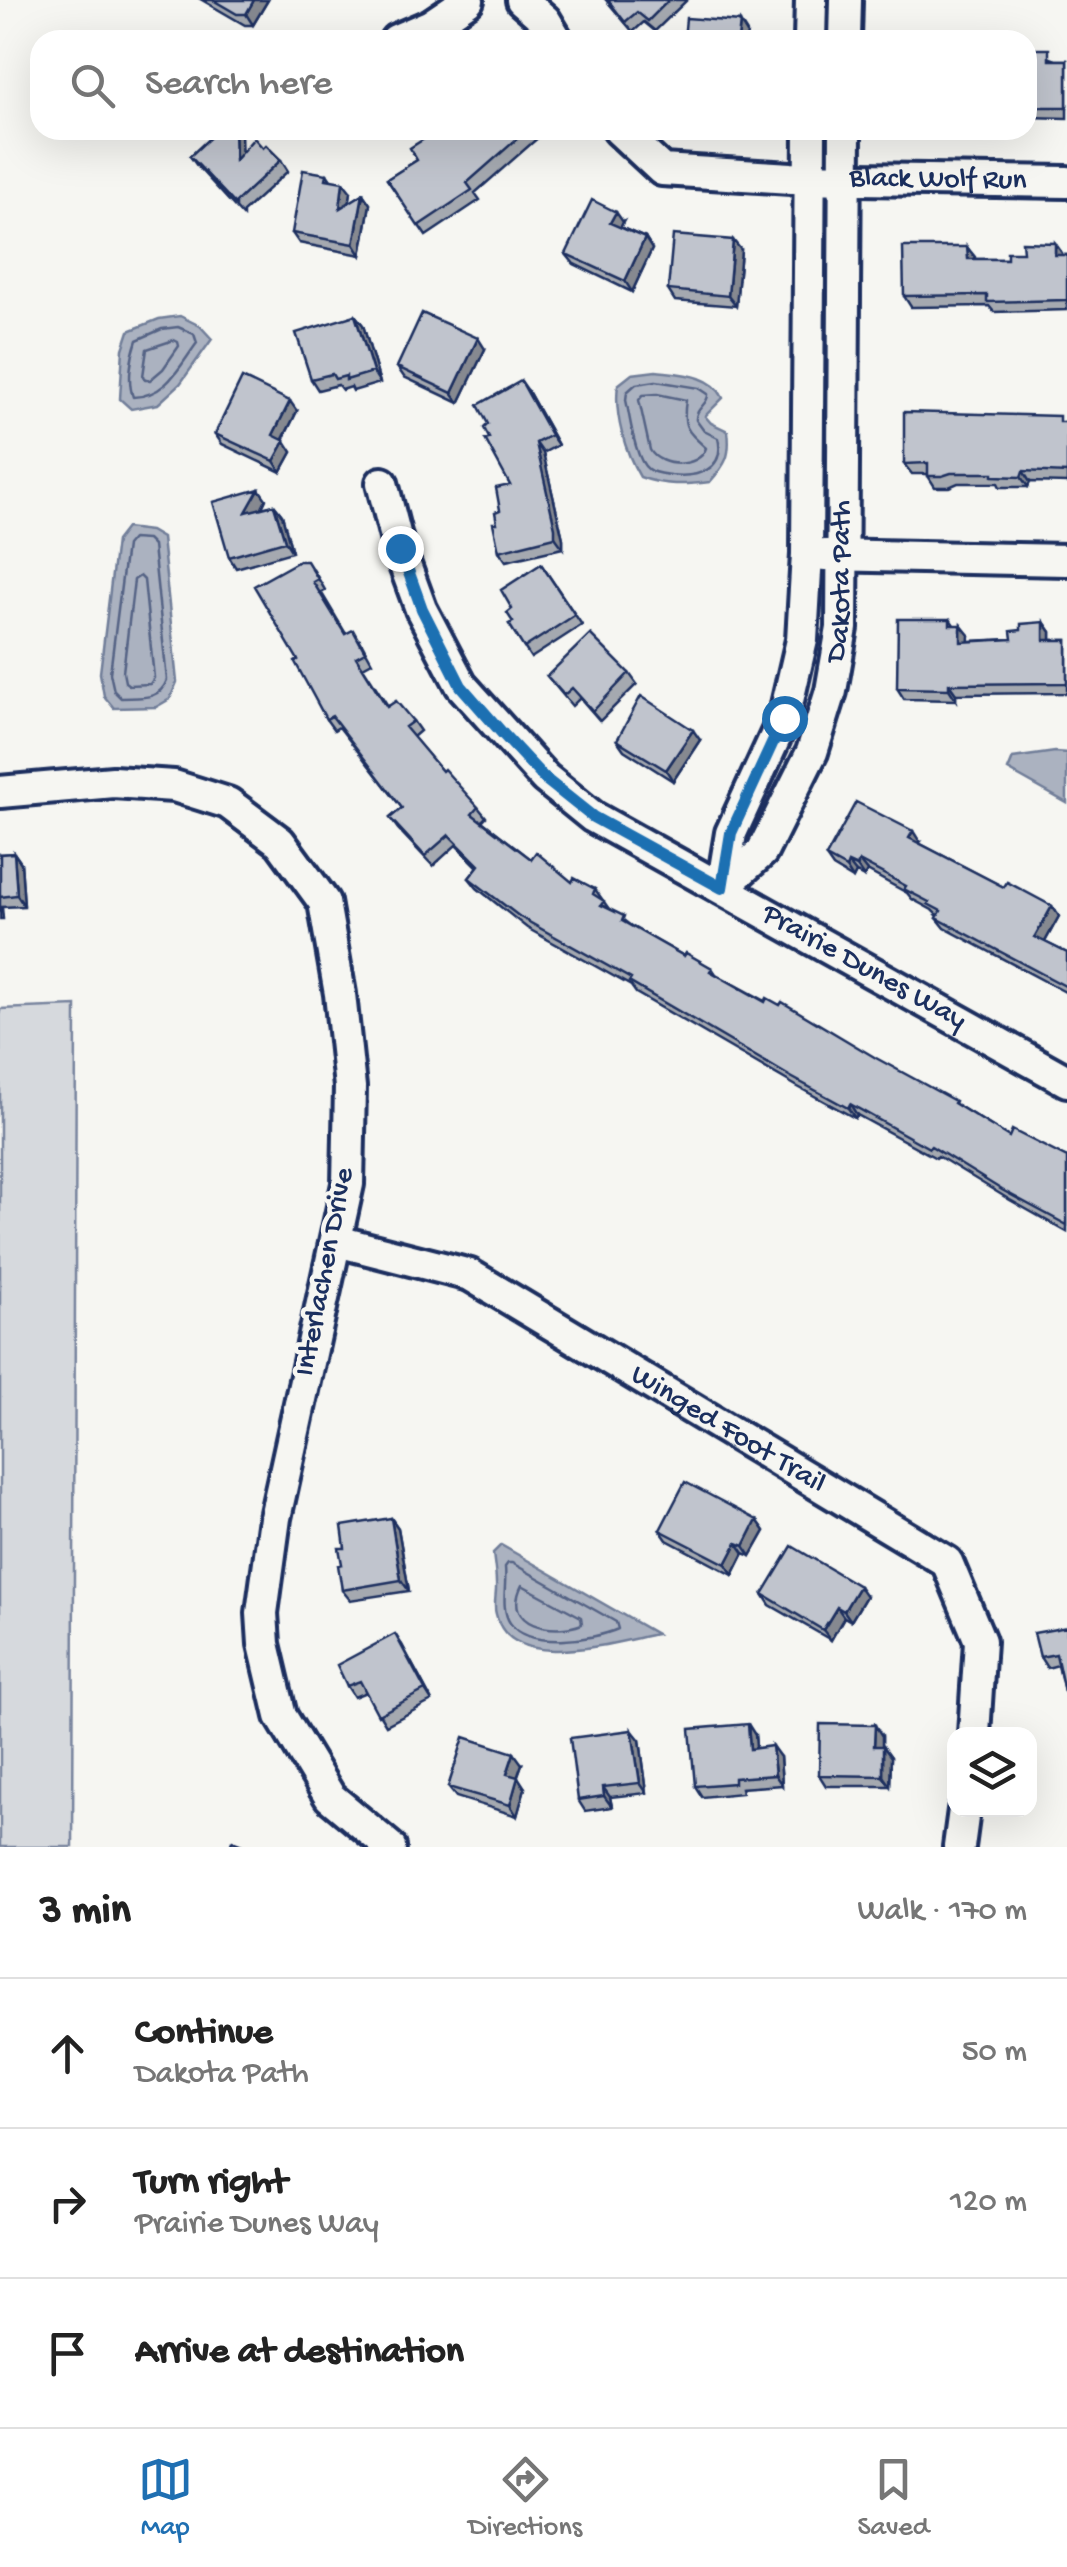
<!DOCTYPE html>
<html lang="en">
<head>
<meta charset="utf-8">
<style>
	body { margin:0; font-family:"Gochi Hand",sans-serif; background:#f6f6f6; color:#222 }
	.controls { position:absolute; right:30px; bottom:30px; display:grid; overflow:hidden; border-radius:20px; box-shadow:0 10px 40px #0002 }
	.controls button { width:90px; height:90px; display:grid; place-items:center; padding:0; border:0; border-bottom:2px solid #e0e0e0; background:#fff; color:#222; font:50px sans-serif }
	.stop { position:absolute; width:30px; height:30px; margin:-22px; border:8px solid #1f6fb2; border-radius:50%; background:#fff }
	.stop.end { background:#1f6fb2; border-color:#fff; box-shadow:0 2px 10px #0008 }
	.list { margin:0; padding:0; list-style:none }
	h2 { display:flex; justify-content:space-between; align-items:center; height:130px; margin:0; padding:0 40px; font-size:42px }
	h2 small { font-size:32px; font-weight:400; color:#767676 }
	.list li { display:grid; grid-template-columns:65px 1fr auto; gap:30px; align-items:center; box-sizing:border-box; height:150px; padding:0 40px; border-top:2px solid #e0e0e0 }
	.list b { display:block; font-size:38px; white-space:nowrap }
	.list p { margin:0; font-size:32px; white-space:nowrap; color:#767676 }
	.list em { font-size:32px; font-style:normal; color:#767676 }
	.icon { flex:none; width:55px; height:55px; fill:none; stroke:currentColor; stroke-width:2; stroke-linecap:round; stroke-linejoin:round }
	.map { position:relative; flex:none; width:1067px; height:1847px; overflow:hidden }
	.search { position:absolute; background:#fff; box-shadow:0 10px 40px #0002; left:30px; right:30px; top:30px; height:110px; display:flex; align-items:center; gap:25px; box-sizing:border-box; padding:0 35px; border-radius:30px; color:#767676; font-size:38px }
	.sheet { height:580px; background:#fff }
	nav { display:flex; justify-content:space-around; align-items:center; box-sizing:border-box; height:140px; border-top:2px solid #e0e0e0; background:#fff; font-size:28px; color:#767676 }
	nav a { display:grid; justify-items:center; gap:5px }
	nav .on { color:#1f6fb2 }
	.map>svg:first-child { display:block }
</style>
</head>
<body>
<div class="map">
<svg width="1067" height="1847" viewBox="0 0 1067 1847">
	<rect width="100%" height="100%" fill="#f6f6f2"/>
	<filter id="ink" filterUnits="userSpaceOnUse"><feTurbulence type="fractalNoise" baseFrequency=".01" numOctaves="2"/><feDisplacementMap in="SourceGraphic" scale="20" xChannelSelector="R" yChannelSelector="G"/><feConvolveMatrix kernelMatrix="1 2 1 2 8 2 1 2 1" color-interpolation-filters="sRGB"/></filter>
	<g filter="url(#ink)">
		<path fill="#d6d9dd" stroke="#78849e" stroke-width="2.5" d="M76,1006L73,1847H0V1009Z"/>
		<path fill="#abb2c0" stroke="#717e99" stroke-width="2.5" d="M180,316L200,326L212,339L180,384L158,404L131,409L120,399L123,349L129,331L159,319Z
			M656,371C680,374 712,374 723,398L705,416L711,423L728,431C731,456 726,464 710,482C685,485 664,486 640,477C625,452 614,415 618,385L632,374Z
			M126,528L150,531L162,538L177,682L170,699L156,707L114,708L104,696L100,673L116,541Z
			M1055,752L1067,753V803L1008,770L1013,758Z
			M501,1545L656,1634C615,1642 510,1675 496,1614C493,1605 497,1593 496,1583C496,1573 494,1563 493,1553Z"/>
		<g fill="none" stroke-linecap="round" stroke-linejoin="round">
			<path stroke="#556385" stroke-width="2.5" d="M178,327L194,334L197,343C179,367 167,396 133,397C127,381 131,357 137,340L162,329Z
				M174,340L178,342L179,346L163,369L150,380H145L143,376L147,349Z
				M656,381L699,388L708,394C709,404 695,408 696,420L704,431L718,438C726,470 697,478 671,475C665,474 654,474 648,469C635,460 630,417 626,400L627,392L636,384Z
				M657,394L686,400C682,427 686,430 706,448C699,469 660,468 650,450L639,400L643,395Z
				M132,539L147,540L153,546L167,680C159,701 141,697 121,698L114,691L110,673L126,546Z
				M140,576L144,580L154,678L150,684L129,685L125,682L123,672L134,580Z
				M508,1563H512L616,1622L618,1629C593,1640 528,1650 510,1623C500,1608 507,1585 505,1567Z
				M522,1585L581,1617L582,1624C554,1635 501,1627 522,1585Z"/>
			<g stroke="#1b2f5e" stroke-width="38">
				<g id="minor">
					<path d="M522,0L545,20L557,40"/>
					<path d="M396,40L431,25L468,0"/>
					<path d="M810,40L811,0"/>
					<path d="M845,40L846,0"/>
					<path id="s1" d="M619,130L662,170L791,178L1067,182"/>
					<path id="s2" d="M382,483L399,549L421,609L461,685L545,778L593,817L1067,1081"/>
					<path d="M825,555L1067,560"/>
					<path d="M0,792L113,782L174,786L228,803L280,842L324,902L340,994L350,1087L348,1184L275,1518L262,1613L264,1644L281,1716L330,1797L390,1847"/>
					<path id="s3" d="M722,888L762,852L812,752L831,691L842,628L845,130"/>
					<path d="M722,888L731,833L784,718L802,640L807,554L810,130"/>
					<path id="s4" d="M337,1241L470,1275L947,1562L980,1641L974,1734"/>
					<path d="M959,1847L964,1810"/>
				</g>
			</g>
			<use href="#minor" stroke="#f6f6f2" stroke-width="30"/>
		</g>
		<path fill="#a5a9b0" stroke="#1b2f5e" stroke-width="2.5" d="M202,0H268L253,25H245Z
			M606,0H687L655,31L644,22L633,32Z
			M1027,49L1056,60H1067V118L1027,117Z
			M438,130H536L540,136L475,193L480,200L426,236L387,179L417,160Z
			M263,148L281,160L288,171L243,212V216L197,166L190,156L241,152Z
			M327,174L331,180L351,192L349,203L363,194L370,204L361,255L299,243L292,233Z
			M623,222L620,227L645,238L652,249L632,292L574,264L566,254Z
			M1055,243L1062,255H1067V310L994,312L989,306L911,307L904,296L967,247L975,259H1007L1023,252Z
			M741,250L736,306L675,301L668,290Z
			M355,315L363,325L380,383L353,391L351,387L342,390L338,385L318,390L311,379Z
			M485,349L459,403L404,377L397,367Z
			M528,391L558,445L543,453L563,539V548L506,561L499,551L497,523L510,485L489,438Z
			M297,411L283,440L292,452L281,472L222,444L215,434Z
			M1063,422H1067V483L1030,482L1028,487H1000L998,483H958L949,487H935L928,476V474H912L904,464Z
			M266,499L262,508L274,505L282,515L292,552L236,568L229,557Z
			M541,564L582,625L531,658L509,624L513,622L512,609Z
			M314,571L325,590L321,592L346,634L360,640L372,662L363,667L388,706L413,721L420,731L413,737L442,771L478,807L486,817L482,821L531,859L572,882L595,889L609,909L631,926L684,956L712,968L716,974L959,1106L1009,1137L1067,1158V1232L1010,1200L938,1156L936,1158L857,1115L855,1118L798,1087L636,993L631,986L527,928L477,888L469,878L478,867L456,845L433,866L398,829L390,818L402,808L339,727L334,730L326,719L298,660Z
			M950,619L954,625L969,635L968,641L1012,639L1021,630L1044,622L1051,632V640H1067V693L956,694V700L904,699L897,688Z
			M629,673L637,684L600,721L580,698L572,706L547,676Z
			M617,740H700L673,781L624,750Z
			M920,842L919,843L1059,916L1045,942L1067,953V993L945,928L937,918L938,916L932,910L912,899L907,893L867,871L864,877L856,873L853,879L833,867L826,857Z
			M14,853L21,863L24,906L2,907L3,919H0V854Z
			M391,1518L398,1528L409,1591L350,1600L342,1590V1564L345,1548Z
			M757,1520L765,1531L751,1556L744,1553L733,1575L667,1540L660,1530Z
			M763,1594L866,1596L851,1621L844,1617L831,1640L770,1605Z
			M1067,1627V1696L1064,1691L1058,1665L1047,1668L1040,1657Z
			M402,1645L432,1701L386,1725L366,1692L354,1697L347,1686Z
			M755,1735L756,1748L780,1757L782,1785L741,1788L742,1793L702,1797L695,1786Z
			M882,1736V1746H883L891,1757L890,1786H826L819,1775Z
			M640,1740L647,1793L610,1797L612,1807L585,1811L578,1800Z
			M522,1764L517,1777L525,1788L517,1816L456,1797L448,1787Z"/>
		<path fill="#868990" stroke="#1b2f5e" stroke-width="2.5" d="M254,0H268L253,25L246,14Z
			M740,22L747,33L746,40H738Z
			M234,130H241L242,170L235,160Z
			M343,182L351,192L347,219L340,208Z
			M363,194L370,204L361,255L354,244Z
			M616,212L623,222L618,233L610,223Z
			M645,238L652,249L632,292L625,281Z
			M733,240L741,250L736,306L728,296Z
			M1055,243L1062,253V265L1055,255Z
			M967,247L975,257V270L968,259Z
			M355,315L363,325L380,383L373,372Z
			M478,338L485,349L459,403L452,393Z
			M521,381L528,391L558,445L551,435Z
			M290,401L297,411L280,445L273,435Z
			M285,441L292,452L281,472L274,461Z
			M536,443L543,453L563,539V548L555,537Z
			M1023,471L1030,482L1028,487L1021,477Z
			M259,489L266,499L254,523L246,512Z
			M274,505L282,515L292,552L285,541Z
			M1044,622L1051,632V651L1044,640Z
			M961,625L969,635L968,652L961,642Z
			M949,684L956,694V700L949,689Z
			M693,730L700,740L673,781L666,770Z
			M913,831L920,842L916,849L909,838Z
			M14,853L21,863L24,906L17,895Z
			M859,861L867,871L864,877L857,867Z
			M848,863L856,873L853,879L846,868Z
			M1052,906L1059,916L1042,947L1035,937Z
			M850,1104L857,1115L855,1118L848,1108Z
			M391,1518L398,1528L409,1591L401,1580Z
			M757,1520L765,1531L751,1556L744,1546Z
			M737,1543L744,1553L733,1575L726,1564Z
			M859,1586L866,1596L851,1621L844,1611Z
			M837,1607L844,1617L831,1640L823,1630Z
			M395,1634L402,1645L432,1701L425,1690Z
			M748,1724L755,1735L757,1759L750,1749Z
			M875,1725L882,1736V1757L874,1746Z
			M632,1730L640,1740L647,1793L640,1783Z
			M772,1746L780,1757L782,1785L775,1775Z
			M883,1746L891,1757L890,1786L883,1776Z
			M514,1753L522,1764L515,1784L507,1774Z
			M518,1777L525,1788L517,1816L510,1805Z
			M603,1787L610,1797L612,1807L604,1796Z"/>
		<path fill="#c0c4cd" stroke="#1b2f5e" stroke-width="2.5" d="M213,0H254L246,14H237Z
			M608,0H669L648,21L637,12L625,22Z
			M686,18L740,22L738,40H684Z
			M165,36H221V40H165Z
			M1027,49H1049V60H1067V107H1027Z
			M218,130H234L235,160L254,138L263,148L266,145L281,160L236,202V205L190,156Z
			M438,130H527L467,183L472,190L418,226L387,179L417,160L410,148Z
			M303,170L327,174L326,179L343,182L340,208L363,194L354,244L292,233Z
			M592,200L616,212L610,223L645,238L625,281L566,254Z
			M673,235L733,240L728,296L668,290Z
			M1022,242L1055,243V255H1067V300L987,302V295L904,296L903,247H967L968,259H1007V252H1023Z
			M422,313L478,338L452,393L397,367Z
			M355,315L373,372L346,380V376L335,379L332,374L311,379L296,333Z
			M242,378L290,401L273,435L285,441L274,461L215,434Z
			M521,381L551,435L536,443L555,528V537L499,551L493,523H497L495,512L500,510L496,488L510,485L485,439L489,438L484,428L488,424L478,405Z
			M904,412L1059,416V422H1067V473L1023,471L1021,477L993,476V473H951L942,476H928V463L904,464Z
			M259,489L246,512L274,505L285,541L229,557L213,502Z
			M299,561H307L318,579L313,582L345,634L353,630L365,652L356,657L387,707L396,701L413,721L405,727L442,771L444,769L478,807L472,814L531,859L536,852L572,882L574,878L595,889L593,894L604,901L601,905L624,916L622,921L684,956L686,953L712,968L710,971L765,1002L767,998L780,1005L782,1002L876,1058L955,1101L954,1103L1009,1137L1012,1130L1067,1158V1225L1002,1190L931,1146L929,1148L850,1104L848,1108L791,1077L629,982L631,979L520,917L469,878L479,865L449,835L425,856L390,818L402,808L332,716L326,719L295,662L298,660L254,586Z
			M541,564L575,615L524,648L509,624L513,622L507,613L512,609L501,590Z
			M898,619H950V625H961V642L1012,639L1011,631L1021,630V624L1044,622V640H1067V683L949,684V689L897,688Z
			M590,634L629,673L593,711L572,688L564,695L547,676Z
			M641,696L693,730L666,770L617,740Z
			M856,802L913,831L909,838L1004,887L1007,882L1052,906L1035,937L1067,953V987L937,918L941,911L928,904L929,902L904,889L906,886L859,861L857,867L848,863L846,868L826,857Z
			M14,853L17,895L0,897V854Z
			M685,1482L757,1520L744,1546L737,1543L726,1564L660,1530Z
			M391,1518L401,1580L342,1590L338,1565L342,1564L339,1548H345L342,1526Z
			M792,1546L859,1586L844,1611L837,1607L823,1630L763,1594Z
			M1067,1627V1690L1064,1691L1056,1654L1040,1657L1034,1633Z
			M395,1634L425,1690L378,1715L360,1681L347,1686L337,1665Z
			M748,1724L750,1749L772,1746L775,1775L734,1778V1783L695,1786L690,1729Z
			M820,1724L875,1725L874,1746H883V1776L819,1775Z
			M632,1730L640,1783L603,1787L604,1796L578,1800L570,1738Z
			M464,1737L514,1753L507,1774L518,1777L510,1805L448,1787Z
			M232,1841L247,1847H230Z"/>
	</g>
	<g fill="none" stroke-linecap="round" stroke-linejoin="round" filter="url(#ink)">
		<path stroke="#1f6fb2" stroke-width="12" d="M400,548L422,609L461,686L503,734L544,778L593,817L722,888L731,833L784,718"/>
	</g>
	<g text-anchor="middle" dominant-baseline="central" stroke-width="9" stroke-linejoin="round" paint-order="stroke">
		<g font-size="30" fill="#1b2f5e" stroke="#f6f6f2">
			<text stroke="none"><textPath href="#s1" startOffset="335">Black Wolf Run</textPath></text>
			<text stroke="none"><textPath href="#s3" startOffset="340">Dakota Path</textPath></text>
			<text stroke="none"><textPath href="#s2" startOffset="715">Prairie Dunes Way</textPath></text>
			<text transform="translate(326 1272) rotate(-79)">Interlachen Drive</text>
			<text stroke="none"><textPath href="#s4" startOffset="438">Winged Foot Trail</textPath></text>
		</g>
	</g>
</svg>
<div class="controls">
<button><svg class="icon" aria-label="layers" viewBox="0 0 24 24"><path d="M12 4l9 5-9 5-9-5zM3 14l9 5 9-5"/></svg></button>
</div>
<div class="stop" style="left:784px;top:718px"></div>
<div class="stop end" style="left:400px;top:548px"></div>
<div class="search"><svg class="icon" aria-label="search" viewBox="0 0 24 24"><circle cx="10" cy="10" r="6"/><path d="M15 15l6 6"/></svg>Search here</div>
</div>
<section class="sheet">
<h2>3 min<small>Walk · 170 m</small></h2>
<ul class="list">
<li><svg class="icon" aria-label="ahead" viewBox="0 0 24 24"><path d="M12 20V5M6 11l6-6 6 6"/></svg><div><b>Continue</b><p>Dakota Path</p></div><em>50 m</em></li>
<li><svg class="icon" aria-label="right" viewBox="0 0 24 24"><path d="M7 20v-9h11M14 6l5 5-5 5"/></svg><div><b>Turn right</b><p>Prairie Dunes Way</p></div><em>120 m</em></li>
<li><svg class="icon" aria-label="arrive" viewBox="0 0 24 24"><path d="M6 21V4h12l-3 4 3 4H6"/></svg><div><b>Arrive at destination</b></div></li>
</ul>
</section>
<nav>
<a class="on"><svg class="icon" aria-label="map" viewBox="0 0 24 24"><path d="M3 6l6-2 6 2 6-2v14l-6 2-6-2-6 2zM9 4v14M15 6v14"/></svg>Map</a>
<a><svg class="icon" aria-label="directions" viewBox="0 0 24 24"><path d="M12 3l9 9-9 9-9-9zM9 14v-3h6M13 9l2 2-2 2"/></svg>Directions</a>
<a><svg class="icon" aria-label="saved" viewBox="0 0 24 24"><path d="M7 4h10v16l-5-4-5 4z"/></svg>Saved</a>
</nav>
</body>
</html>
